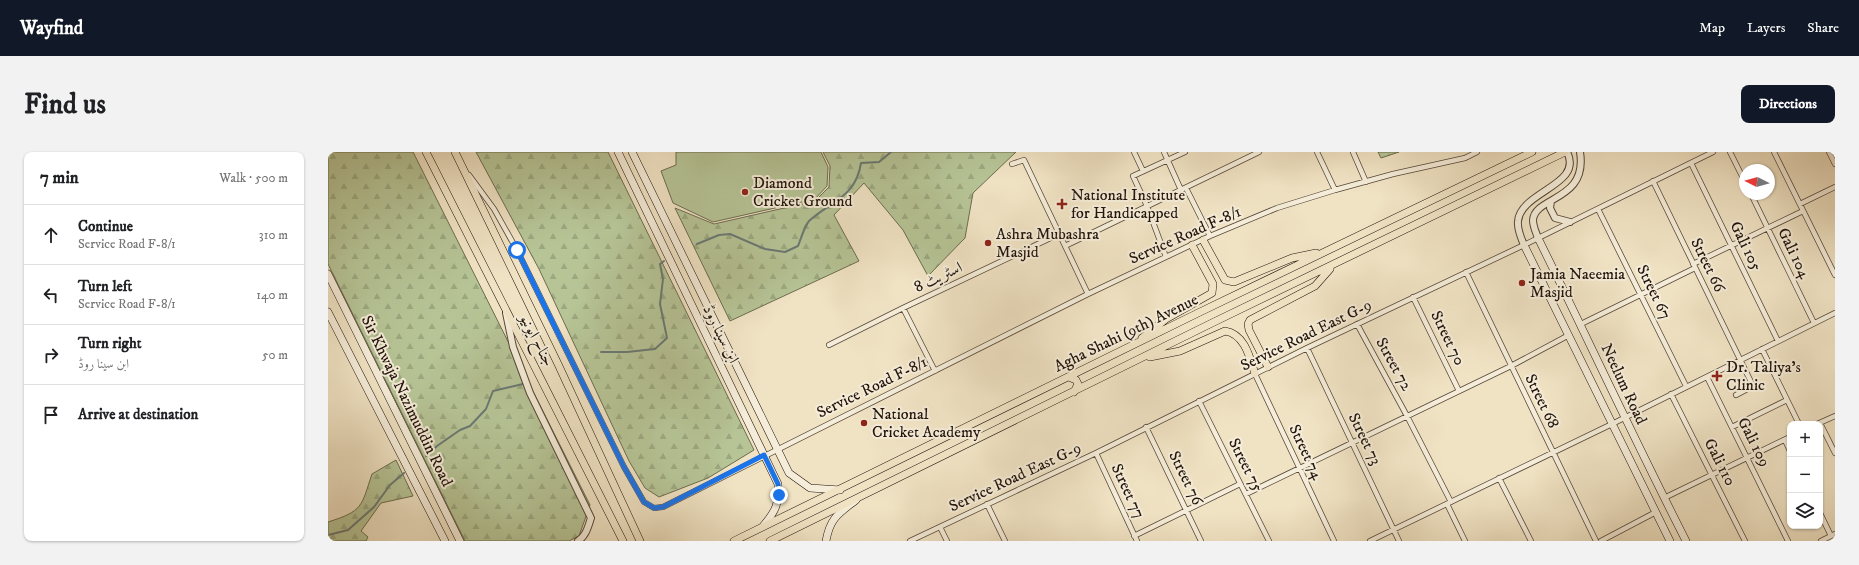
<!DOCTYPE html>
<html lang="en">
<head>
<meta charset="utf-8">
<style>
	body { margin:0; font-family:"IM FELL DW Pica",Amiri,serif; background:#f2f2f2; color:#202124 }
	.controls { position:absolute; right:12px; bottom:12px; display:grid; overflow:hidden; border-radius:8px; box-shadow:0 1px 3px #0004 }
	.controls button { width:36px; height:36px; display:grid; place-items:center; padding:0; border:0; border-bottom:1px solid #e0e0e0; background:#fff; color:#202124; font:20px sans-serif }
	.compass { position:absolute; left:1411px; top:12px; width:36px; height:36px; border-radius:50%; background:#fff; box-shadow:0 1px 3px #0004; rotate:276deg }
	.stop { position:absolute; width:12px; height:12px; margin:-9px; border:3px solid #1a73e8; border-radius:50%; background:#fff }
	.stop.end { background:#1a73e8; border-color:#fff; box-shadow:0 1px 4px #0008 }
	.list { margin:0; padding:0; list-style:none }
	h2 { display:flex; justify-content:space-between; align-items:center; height:52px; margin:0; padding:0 16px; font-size:17px }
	h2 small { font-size:13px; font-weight:400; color:#757577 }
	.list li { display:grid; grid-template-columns:26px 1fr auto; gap:12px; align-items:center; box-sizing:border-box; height:60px; padding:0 16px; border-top:1px solid #e0e0e0 }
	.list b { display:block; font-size:15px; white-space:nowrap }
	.list p { margin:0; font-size:13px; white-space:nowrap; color:#757577 }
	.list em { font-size:13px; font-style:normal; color:#757577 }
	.icon { flex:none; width:22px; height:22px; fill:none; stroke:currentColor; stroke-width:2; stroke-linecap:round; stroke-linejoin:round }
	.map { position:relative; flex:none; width:1507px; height:389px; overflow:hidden; border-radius:8px }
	header { display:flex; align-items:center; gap:24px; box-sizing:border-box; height:56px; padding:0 20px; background:#111827; color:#fff }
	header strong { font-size:19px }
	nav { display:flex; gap:22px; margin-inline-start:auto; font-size:14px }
	.intro { display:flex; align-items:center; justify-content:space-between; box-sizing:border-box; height:96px; padding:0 24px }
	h1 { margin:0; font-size:28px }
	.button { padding:10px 18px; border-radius:8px; background:#111827; color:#fff; font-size:14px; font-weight:700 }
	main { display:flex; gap:24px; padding:0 24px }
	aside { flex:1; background:#fff; border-radius:8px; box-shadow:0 1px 3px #0004 }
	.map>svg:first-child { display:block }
</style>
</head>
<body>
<header>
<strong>Wayfind</strong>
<nav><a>Map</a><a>Layers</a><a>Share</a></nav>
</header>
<div class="intro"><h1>Find us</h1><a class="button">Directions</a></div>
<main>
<aside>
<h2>7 min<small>Walk · 500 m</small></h2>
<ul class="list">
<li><svg class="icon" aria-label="ahead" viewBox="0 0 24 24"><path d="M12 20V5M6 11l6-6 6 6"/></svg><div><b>Continue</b><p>Service Road F-8/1</p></div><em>310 m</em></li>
<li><svg class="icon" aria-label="left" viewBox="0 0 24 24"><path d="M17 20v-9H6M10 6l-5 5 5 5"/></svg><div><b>Turn left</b><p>Service Road F-8/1</p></div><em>140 m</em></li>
<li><svg class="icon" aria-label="right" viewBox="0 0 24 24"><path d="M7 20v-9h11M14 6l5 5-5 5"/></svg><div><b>Turn right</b><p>ابن سینا روڈ</p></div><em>50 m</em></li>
<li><svg class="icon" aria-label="arrive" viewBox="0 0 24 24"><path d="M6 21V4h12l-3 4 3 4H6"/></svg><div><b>Arrive at destination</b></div></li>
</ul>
</aside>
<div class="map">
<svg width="1507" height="389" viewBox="0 0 1507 389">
	<defs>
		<pattern id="forest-firs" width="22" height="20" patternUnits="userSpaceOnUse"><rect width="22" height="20" fill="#b6c496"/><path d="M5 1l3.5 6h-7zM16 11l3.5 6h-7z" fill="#9ca880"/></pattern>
	</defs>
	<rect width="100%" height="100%" fill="#f0e3c4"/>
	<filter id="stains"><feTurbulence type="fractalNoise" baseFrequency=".005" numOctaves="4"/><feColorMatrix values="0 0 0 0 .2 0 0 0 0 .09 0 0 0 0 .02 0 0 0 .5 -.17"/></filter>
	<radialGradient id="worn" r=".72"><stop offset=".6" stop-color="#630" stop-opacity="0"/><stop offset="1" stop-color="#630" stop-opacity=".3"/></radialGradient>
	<path fill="#b6c496" stroke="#6c6c50" d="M348,0H493L500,15L499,34L487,47L385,70L345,51L333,19L348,13Z"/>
	<path fill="url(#forest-firs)" stroke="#6c6c50" d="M0,0H85L262,353L251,384L241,389H137L0,112Z
		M148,0H280L426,298L380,326L331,345L317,336L301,309L211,117Z
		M495,0H688L645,41L637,86L600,124L575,78L536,31L506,63L531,109L402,169L347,56L386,72L487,49L501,35L502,14Z
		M1050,0H1071L1053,6Z
		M68,308L85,344L53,351L33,379L40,385L38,389H0V370C35,359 33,355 44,322Z"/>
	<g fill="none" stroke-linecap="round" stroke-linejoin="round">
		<path stroke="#6a7974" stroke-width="2" d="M369,92L391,83L402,82L437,97L457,100L470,94C473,87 476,75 481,69C503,49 528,45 533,11L551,10L563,0
			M273,200H299L327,197L339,186L332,152L335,127L332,112L336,109
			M98,304L109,294L132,278L142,274L158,257L165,239L195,232
			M0,383L20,378L46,355L62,333L76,321"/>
		<g stroke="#554739" stroke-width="6">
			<path id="minor" d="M806,0L815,19
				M836,0L853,38
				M989,0L1007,38
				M1025,0L1038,30
				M1402,0L1417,30
				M1446,0L1507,123
				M1501,0L1507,12
				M1363,11L1450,189
				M684,12L696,8L760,142
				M141,23L166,57L189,98L296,315L316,350L326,356L335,355L760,142L882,84L949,56L1007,38L1065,22L1137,6L1149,0
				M1325,29L1425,234L1408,243
				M858,36L882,84
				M1423,42L1486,171
				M1472,52L1507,35
				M1270,57L1358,234
				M737,94L931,0
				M838,105L819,54L805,24L857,0
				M1365,112L1475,59
				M1138,120L1268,389
				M1085,145L1131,239
				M575,156L607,219
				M1029,172L1079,264L1123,350
				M1253,172L1367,116
				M501,193L575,156L731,82
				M979,196L1071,389
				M1434,197L1471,272
				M927,222L1006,389
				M1379,225L1460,389
				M1343,242L1417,389
				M871,249L941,389
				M1492,271L1507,301
				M1489,272L1507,264
				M818,275L873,389
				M1404,275L1459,248
				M1457,288L1462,299
				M768,301L809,389
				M1171,326L1203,389
				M918,342L1183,214L1241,183
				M1336,346L1462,285
				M659,352L677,389
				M1119,352L1137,389
				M1492,361L1503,384
				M612,375L619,389
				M806,384L912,332
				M582,389L768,301L979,196L1196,93L1385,0
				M1042,389L1284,272L1507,161
				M1273,389L1328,360
				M1493,389L1507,382"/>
		</g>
		<g stroke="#554739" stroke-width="8">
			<path id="tertiary" d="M1223,49L1222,56L1227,66L1242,70
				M1210,86C1208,80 1205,75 1205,68C1207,44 1260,49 1252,0
				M1196,93C1193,86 1189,77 1190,69C1193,39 1256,33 1239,0
				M178,161L185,195L202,241L263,366C260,375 258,384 250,389"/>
		</g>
		<g stroke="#21130b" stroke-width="8">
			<path id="secondary" d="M290,0L450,332C451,352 448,359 435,374
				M304,0L461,321L482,336L512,338
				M1210,86C1260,187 1307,289 1358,389
				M1196,93L1342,389
				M0,122L132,389
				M0,160L117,389
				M498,389C502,366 510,362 528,348"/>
		</g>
		<g stroke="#21130b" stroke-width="8">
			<path id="primary" d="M98,0L295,389
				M127,0L230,212L312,389
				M875,88L897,128L906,130L964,106L988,101
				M814,186L838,167L884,141L885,132L864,93
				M822,205L852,199L897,179C917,182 922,206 927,222
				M940,215L921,178L920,172L922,168L987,134L1002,117
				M741,225L748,228L750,232L746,240
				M406,389L872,160L1204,0
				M442,389L886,170L1237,0"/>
		</g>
		<use href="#minor" stroke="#f5edd9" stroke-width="4.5"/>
		<use href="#tertiary" stroke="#f5edd9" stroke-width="6"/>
		<use href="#secondary" stroke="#f5edd9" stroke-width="7"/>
		<use href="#primary" stroke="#f0e3c4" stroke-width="7"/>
	</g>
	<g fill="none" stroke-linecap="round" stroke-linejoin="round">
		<path stroke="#1a73e8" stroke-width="5" d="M189,98L296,315L316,350L326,356L335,355L436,303L450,332L451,343"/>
	</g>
	<g fill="#8f2418" stroke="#f5edd9" stroke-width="1.5">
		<circle cx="417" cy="40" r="4"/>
		<path d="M732 46h4v4h4v4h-4v4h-4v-4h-4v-4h4z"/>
		<circle cx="660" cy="91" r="4"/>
		<circle cx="1194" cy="131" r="4"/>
		<path d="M1387 218h4v4h4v4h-4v4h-4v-4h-4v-4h4z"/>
		<circle cx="536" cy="271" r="4"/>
	</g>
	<g text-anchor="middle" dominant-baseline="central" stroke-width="4" stroke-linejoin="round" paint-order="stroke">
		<g font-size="16" fill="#21130b" stroke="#f5edd9" text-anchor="start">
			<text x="425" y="31">Diamond<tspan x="425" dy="18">Cricket Ground</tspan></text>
			<text x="743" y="43">National Institute<tspan x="743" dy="18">for Handicapped</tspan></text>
			<text x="668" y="82">Ashra Mubashra<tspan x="668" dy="18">Masjid</tspan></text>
			<text x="1202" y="122">Jamia Naeemia<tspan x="1202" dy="18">Masjid</tspan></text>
			<text x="1398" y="215">Dr. Taliya's<tspan x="1398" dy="18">Clinic</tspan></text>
			<text x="544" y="262">National<tspan x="544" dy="18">Cricket Academy</tspan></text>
		</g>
		<g font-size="16" fill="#21130b" stroke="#f5edd9">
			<text transform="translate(857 83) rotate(-24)">Service Road F-8/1</text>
			<text transform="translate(1418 94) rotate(64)">Gali 105</text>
			<text transform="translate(1466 101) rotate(64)">Gali 104</text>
			<text transform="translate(1380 113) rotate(64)">Street 66</text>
			<text transform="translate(610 125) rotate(-25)">اسٹریٹ 8</text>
			<text transform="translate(1326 140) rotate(64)">Street 67</text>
			<text transform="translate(798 181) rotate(-26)">Agha Shahi (9th) Avenue</text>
			<text transform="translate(393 182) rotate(64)">ابن سینا روڈ</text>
			<text transform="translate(978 183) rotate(-26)">Service Road East G-9</text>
			<text transform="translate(1120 186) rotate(64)">Street 70</text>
			<text transform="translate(209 188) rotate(63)">جناح ایونیو</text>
			<text transform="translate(1066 212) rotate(61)">Street 72</text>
			<text transform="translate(1296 232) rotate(65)">Neelum Road</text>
			<text transform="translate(544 235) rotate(-26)">Service Road F-8/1</text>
			<text transform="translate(79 249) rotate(64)">Sir Khwaja Nazimuddin Road</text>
			<text transform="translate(1214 249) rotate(64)">Street 68</text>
			<text transform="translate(1037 287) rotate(64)">Street 73</text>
			<text transform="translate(1426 290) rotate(63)">Gali 109</text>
			<text transform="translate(978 300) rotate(65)">Street 74</text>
			<text transform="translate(1392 310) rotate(63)">Gali 110</text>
			<text transform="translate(918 313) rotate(63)">Street 75</text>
			<text transform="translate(687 325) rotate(-25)">Service Road East G-9</text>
			<text transform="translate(858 326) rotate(64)">Street 76</text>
			<text transform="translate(800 339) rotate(65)">Street 77</text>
		</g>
	</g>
	<rect width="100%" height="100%" filter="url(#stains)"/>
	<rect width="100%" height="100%" fill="url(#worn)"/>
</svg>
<div class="controls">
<button>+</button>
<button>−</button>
<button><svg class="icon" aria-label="layers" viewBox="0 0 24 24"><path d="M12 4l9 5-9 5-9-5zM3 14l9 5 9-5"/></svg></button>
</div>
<svg class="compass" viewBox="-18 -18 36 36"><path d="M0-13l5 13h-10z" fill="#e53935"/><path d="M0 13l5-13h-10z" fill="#757577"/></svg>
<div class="stop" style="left:189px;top:98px"></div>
<div class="stop end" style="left:451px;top:343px"></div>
</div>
</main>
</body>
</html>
